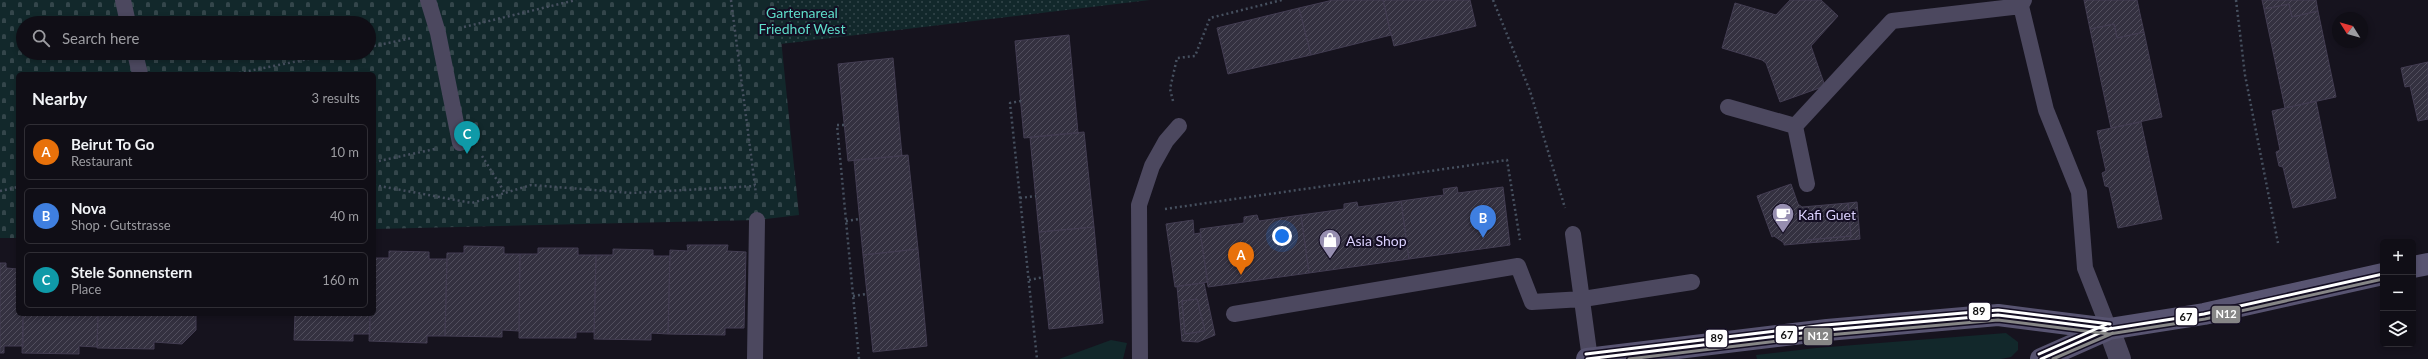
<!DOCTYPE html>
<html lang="en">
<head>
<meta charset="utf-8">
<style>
	body { margin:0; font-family:Lato,sans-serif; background:#1e1c23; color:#f1f3f6 }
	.controls { position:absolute; right:12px; bottom:12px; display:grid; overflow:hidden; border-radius:6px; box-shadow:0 2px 6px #0003 }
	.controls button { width:36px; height:36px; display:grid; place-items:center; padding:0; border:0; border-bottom:1px solid #302e35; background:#100e16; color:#f1f3f6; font:20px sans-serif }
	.compass { position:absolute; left:2332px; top:12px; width:36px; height:36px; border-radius:50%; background:#100e16; box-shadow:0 2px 6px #0003; rotate:307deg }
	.you { position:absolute; left:1282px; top:236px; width:14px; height:14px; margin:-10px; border:3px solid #fff; border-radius:50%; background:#1a73e8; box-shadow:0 0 0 6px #1a73e833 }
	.badge { display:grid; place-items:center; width:26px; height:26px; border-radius:50%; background:#1a73e8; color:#fff; font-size:13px; font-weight:700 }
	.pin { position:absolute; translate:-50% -33px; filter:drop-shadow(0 1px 2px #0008) }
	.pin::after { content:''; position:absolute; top:21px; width:14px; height:12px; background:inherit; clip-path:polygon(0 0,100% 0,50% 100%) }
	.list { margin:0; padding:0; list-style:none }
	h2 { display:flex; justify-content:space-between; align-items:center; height:52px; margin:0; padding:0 16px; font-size:17px }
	h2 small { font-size:13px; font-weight:400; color:#9c9ca1 }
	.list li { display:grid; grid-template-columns:26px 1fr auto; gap:12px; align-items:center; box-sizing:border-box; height:56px; margin:0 8px 8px; padding:0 8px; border:1px solid #302e35; border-radius:6px }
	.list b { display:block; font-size:15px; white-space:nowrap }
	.list p { margin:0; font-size:13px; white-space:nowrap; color:#9c9ca1 }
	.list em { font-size:13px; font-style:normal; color:#9c9ca1 }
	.icon { flex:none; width:22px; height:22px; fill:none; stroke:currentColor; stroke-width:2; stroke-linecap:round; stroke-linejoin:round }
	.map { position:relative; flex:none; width:2428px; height:359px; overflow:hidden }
	.search { position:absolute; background:#100e16; box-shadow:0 2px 6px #0003; left:16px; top:16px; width:360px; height:44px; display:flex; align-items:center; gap:10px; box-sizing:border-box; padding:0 14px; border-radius:22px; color:#9c9ca1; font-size:15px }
	.panel { position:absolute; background:#100e16; box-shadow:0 2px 6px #0003; left:16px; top:72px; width:360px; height:244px; border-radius:6px }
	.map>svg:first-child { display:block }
</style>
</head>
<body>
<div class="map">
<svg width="2428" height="359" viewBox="0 0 2428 359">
	<defs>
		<pattern id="cemetery-stones" width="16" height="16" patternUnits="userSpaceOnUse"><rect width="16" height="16" fill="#12282b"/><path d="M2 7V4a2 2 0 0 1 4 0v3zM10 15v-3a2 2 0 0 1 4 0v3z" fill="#34464b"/></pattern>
		<pattern id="park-dots" width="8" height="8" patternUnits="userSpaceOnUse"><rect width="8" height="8" fill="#12282b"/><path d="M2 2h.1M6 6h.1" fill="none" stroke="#34464b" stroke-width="1.8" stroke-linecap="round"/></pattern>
		<pattern id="building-hatch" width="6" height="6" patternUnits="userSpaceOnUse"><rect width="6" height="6" fill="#343140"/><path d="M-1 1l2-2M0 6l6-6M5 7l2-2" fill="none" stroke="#514e5d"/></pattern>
	</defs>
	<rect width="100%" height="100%" fill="#16131e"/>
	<path fill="#12282b" d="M2006,333L2018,342V350L2011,357L2001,359H1757L1756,355L1816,348Z
		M1111,340L1127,343L1123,359H1059Z"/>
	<path fill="url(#cemetery-stones)" fill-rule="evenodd" d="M0,0H777L799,215L757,220L374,229V74H18V238H0ZM23,23H369V53H23Z"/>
	<path fill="url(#park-dots)" d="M777,0H1150L781,44Z"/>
	<path fill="url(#building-hatch)" stroke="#433d52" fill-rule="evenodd" d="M1333,0H1383L1391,35L1311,55L1299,8Z
		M1383,0H1470L1476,26L1394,46Z
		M1790,0H1821L1838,16L1811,46L1825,86L1780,102L1766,63L1762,60L1722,48L1735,3L1776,15Z
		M2084,0H2137L2144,32L2117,38L2114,24L2090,29Z
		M2262,0H2316L2318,11L2292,17L2289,4L2264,9Z
		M2289,4L2292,17L2318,11L2336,97L2285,108L2264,9Z
		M1299,8L1311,55L1228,74L1217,28Z
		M2114,24L2117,38L2144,32L2162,117L2111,128L2090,29Z
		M1069,35L1078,133L1024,138L1015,41Z
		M893,58L902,156L848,161L838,64Z
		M2428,62V119L2418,121L2410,86L2405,87L2401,68Z
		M2316,101L2336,198L2293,208L2283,167L2279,166L2276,152L2280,150L2272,111Z
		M2141,122L2162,219L2118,228L2109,187L2105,186L2102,173L2106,171L2097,131Z
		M1084,132L1094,227L1039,232L1030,137Z
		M908,155L918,249L863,255L854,160Z
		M1791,184L1798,204L1802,207L1848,203L1851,236L1806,240L1807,243L1784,245V243L1774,236L1772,237L1757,196Z
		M1457,187L1458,193L1503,187L1510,245L1409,259L1401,201L1444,195L1443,189Z
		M1401,201L1409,259L1309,273L1301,215L1344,209V204L1357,202L1358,207Z
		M1857,202L1860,239L1807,243L1806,240L1851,236L1848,203Z
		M1257,215L1259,221L1301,215L1309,273L1208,287L1200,229L1244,223V217Z
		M1193,220L1194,234L1200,233L1208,282L1175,287L1166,224Z
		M1094,227L1103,323L1049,329L1039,232Z
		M687,245H728L727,251L746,252L744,328H725V335L668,334L670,250L688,251Z
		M464,246L504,247V254H520L519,331L502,330V337L445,336L447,253H464Z
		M538,248H578V255H596L594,332H576V338H519L520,254H538Z
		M613,249L653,250V256H670L668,334L651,333V340L594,339L596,255H613Z
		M918,249L927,346L873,352L863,255Z
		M389,251L429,252V259H447L445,336H427V343L369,341L370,314H374V258H389Z
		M0,263H6V268L18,269V314H23V346H4V353H0Z
		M1204,283L1215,335L1198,342L1182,341L1177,286ZM1197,299L1205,331L1185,334L1182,301Z
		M1197,299L1205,331L1185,334L1182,301Z
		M23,314H98L97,347L79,346V354L22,353Z
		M98,314H196V330L182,344L154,342V349L97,348Z
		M295,314H370V334H353V341L294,340Z"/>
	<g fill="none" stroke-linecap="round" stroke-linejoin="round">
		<path stroke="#46505f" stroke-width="2.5" stroke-dasharray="2 3" stroke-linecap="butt" d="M731,0L756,194
			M1493,0L1530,91L1565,208
			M2236,0L2245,75L2278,243
			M464,27L576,0
			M369,47L412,38
			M234,74L338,53
			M1021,101L1010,103L1037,359
			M1173,101L1170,89L1177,58L1195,56L1210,18L1282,0
			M844,125H837L859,359
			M482,156L505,193
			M374,162L435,149
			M374,185L472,203L531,185L632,193L755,186
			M0,191L18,187
			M1020,198L1036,196
			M1165,209L1507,160L1520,240
			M846,221L860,219
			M1029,280L1044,277
			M853,296L867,294"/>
		<path stroke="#4c485f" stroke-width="16" d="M123,0L128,23
			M428,0L438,33L460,143
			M2024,0L2021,6L2046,110L2079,192L2085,268L2109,329
			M135,53L140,74
			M1728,107L1795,126
			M1807,184L1795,126L1892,21L2021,6
			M1573,234L1590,359
			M1234,314L1518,266L1532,302L1583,299L1692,282
			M755,359L757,220
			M1140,359L1139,205L1152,166L1166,141L1179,126"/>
		<path stroke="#4c485f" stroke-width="22" d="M2109,329L2120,359"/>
		<path stroke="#585471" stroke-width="22" d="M2413,267L2428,264
			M1587,359L1827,330L1998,315L2109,329
			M2041,359L2109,329L2204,314L2383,274"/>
		<g stroke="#140e23" stroke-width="6">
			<path id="bus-1" d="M1587,359L1827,330L1998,315L2109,329L2204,314L2383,274
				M2041,359L2111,328"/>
		</g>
		<g stroke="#140e23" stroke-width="6">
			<path id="bus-2" d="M1629,359L1828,335L1998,320L2109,334L2205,319L2383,279
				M2053,359L2113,333"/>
		</g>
		<g stroke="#140e23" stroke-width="6">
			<path id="bus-3" d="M1586,354L1826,325L1998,310L2110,324
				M2039,354L2107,324"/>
		</g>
		<use href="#bus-1" stroke="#fff" stroke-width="3"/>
		<use href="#bus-2" stroke="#868686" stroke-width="3"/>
		<use href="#bus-3" stroke="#fff" stroke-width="3"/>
	</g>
	<defs>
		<g id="cafe-pin" transform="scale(1.15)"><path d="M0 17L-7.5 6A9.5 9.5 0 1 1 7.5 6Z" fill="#968eb0" stroke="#140e23"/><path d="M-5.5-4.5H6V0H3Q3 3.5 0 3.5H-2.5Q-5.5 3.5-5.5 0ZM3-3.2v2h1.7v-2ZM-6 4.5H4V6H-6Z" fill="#fff"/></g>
		<g id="shop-pin" transform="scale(1.15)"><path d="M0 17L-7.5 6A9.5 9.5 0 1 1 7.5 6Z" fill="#968eb0" stroke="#140e23"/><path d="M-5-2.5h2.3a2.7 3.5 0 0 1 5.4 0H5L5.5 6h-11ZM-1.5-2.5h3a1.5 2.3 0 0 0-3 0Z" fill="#fff"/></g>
	</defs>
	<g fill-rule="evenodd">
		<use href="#cafe-pin" x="1783" y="214"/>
		<use href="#shop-pin" x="1330" y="240"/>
	</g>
	<g text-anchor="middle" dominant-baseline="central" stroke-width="4" stroke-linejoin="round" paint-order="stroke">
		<g font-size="14" fill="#5eddca" stroke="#140e23">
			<text x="802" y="12">Gartenareal<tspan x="802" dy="16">Friedhof West</tspan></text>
		</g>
		<g font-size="14" fill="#dbd1fe" stroke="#140e23" text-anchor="start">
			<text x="1798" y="214">Kafi Guet</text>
			<text x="1346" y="240">Asia Shop</text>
		</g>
	</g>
	<g stroke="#140e23" stroke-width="1.5">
		<rect x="1968" y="302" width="23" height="19" rx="4" fill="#fff"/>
		<rect x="2211" y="305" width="30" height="19" rx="4" fill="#868686"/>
		<rect x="2175" y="307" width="23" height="19" rx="4" fill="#fff"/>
		<rect x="1775" y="325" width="23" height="19" rx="4" fill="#fff"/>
		<rect x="1803" y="327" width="30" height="19" rx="4" fill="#868686"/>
		<rect x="1705" y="329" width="23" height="19" rx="4" fill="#fff"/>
	</g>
	<g font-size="11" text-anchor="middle" font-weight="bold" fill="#fff">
		<text x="2226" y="318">N12</text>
		<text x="1818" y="340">N12</text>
	</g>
	<g font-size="11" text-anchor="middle" font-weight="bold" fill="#111">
		<text x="1979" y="315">89</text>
		<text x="2186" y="321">67</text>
		<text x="1787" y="339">67</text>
		<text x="1717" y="342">89</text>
	</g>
</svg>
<div class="controls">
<button>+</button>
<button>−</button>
<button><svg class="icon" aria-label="layers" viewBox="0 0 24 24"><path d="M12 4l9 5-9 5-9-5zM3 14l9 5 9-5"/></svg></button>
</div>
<svg class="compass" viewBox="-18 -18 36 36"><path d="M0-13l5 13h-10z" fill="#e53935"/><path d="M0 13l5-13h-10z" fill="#9c9ca1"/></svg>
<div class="you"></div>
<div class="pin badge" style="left:1241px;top:275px;background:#e8710a">A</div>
<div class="pin badge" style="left:1483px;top:238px;background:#3f7fe0">B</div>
<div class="pin badge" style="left:467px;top:154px;background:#0f9aa8">C</div>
<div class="search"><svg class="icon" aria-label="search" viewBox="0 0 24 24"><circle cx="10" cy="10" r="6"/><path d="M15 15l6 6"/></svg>Search here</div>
<section class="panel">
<h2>Nearby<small>3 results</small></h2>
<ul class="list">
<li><span class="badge" style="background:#e8710a">A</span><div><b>Beirut To Go</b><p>Restaurant</p></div><em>10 m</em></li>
<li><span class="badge" style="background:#3f7fe0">B</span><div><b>Nova</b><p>Shop · Gutstrasse</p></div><em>40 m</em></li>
<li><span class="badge" style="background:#0f9aa8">C</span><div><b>Stele Sonnenstern</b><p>Place</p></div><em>160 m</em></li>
</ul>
</section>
</div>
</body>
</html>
